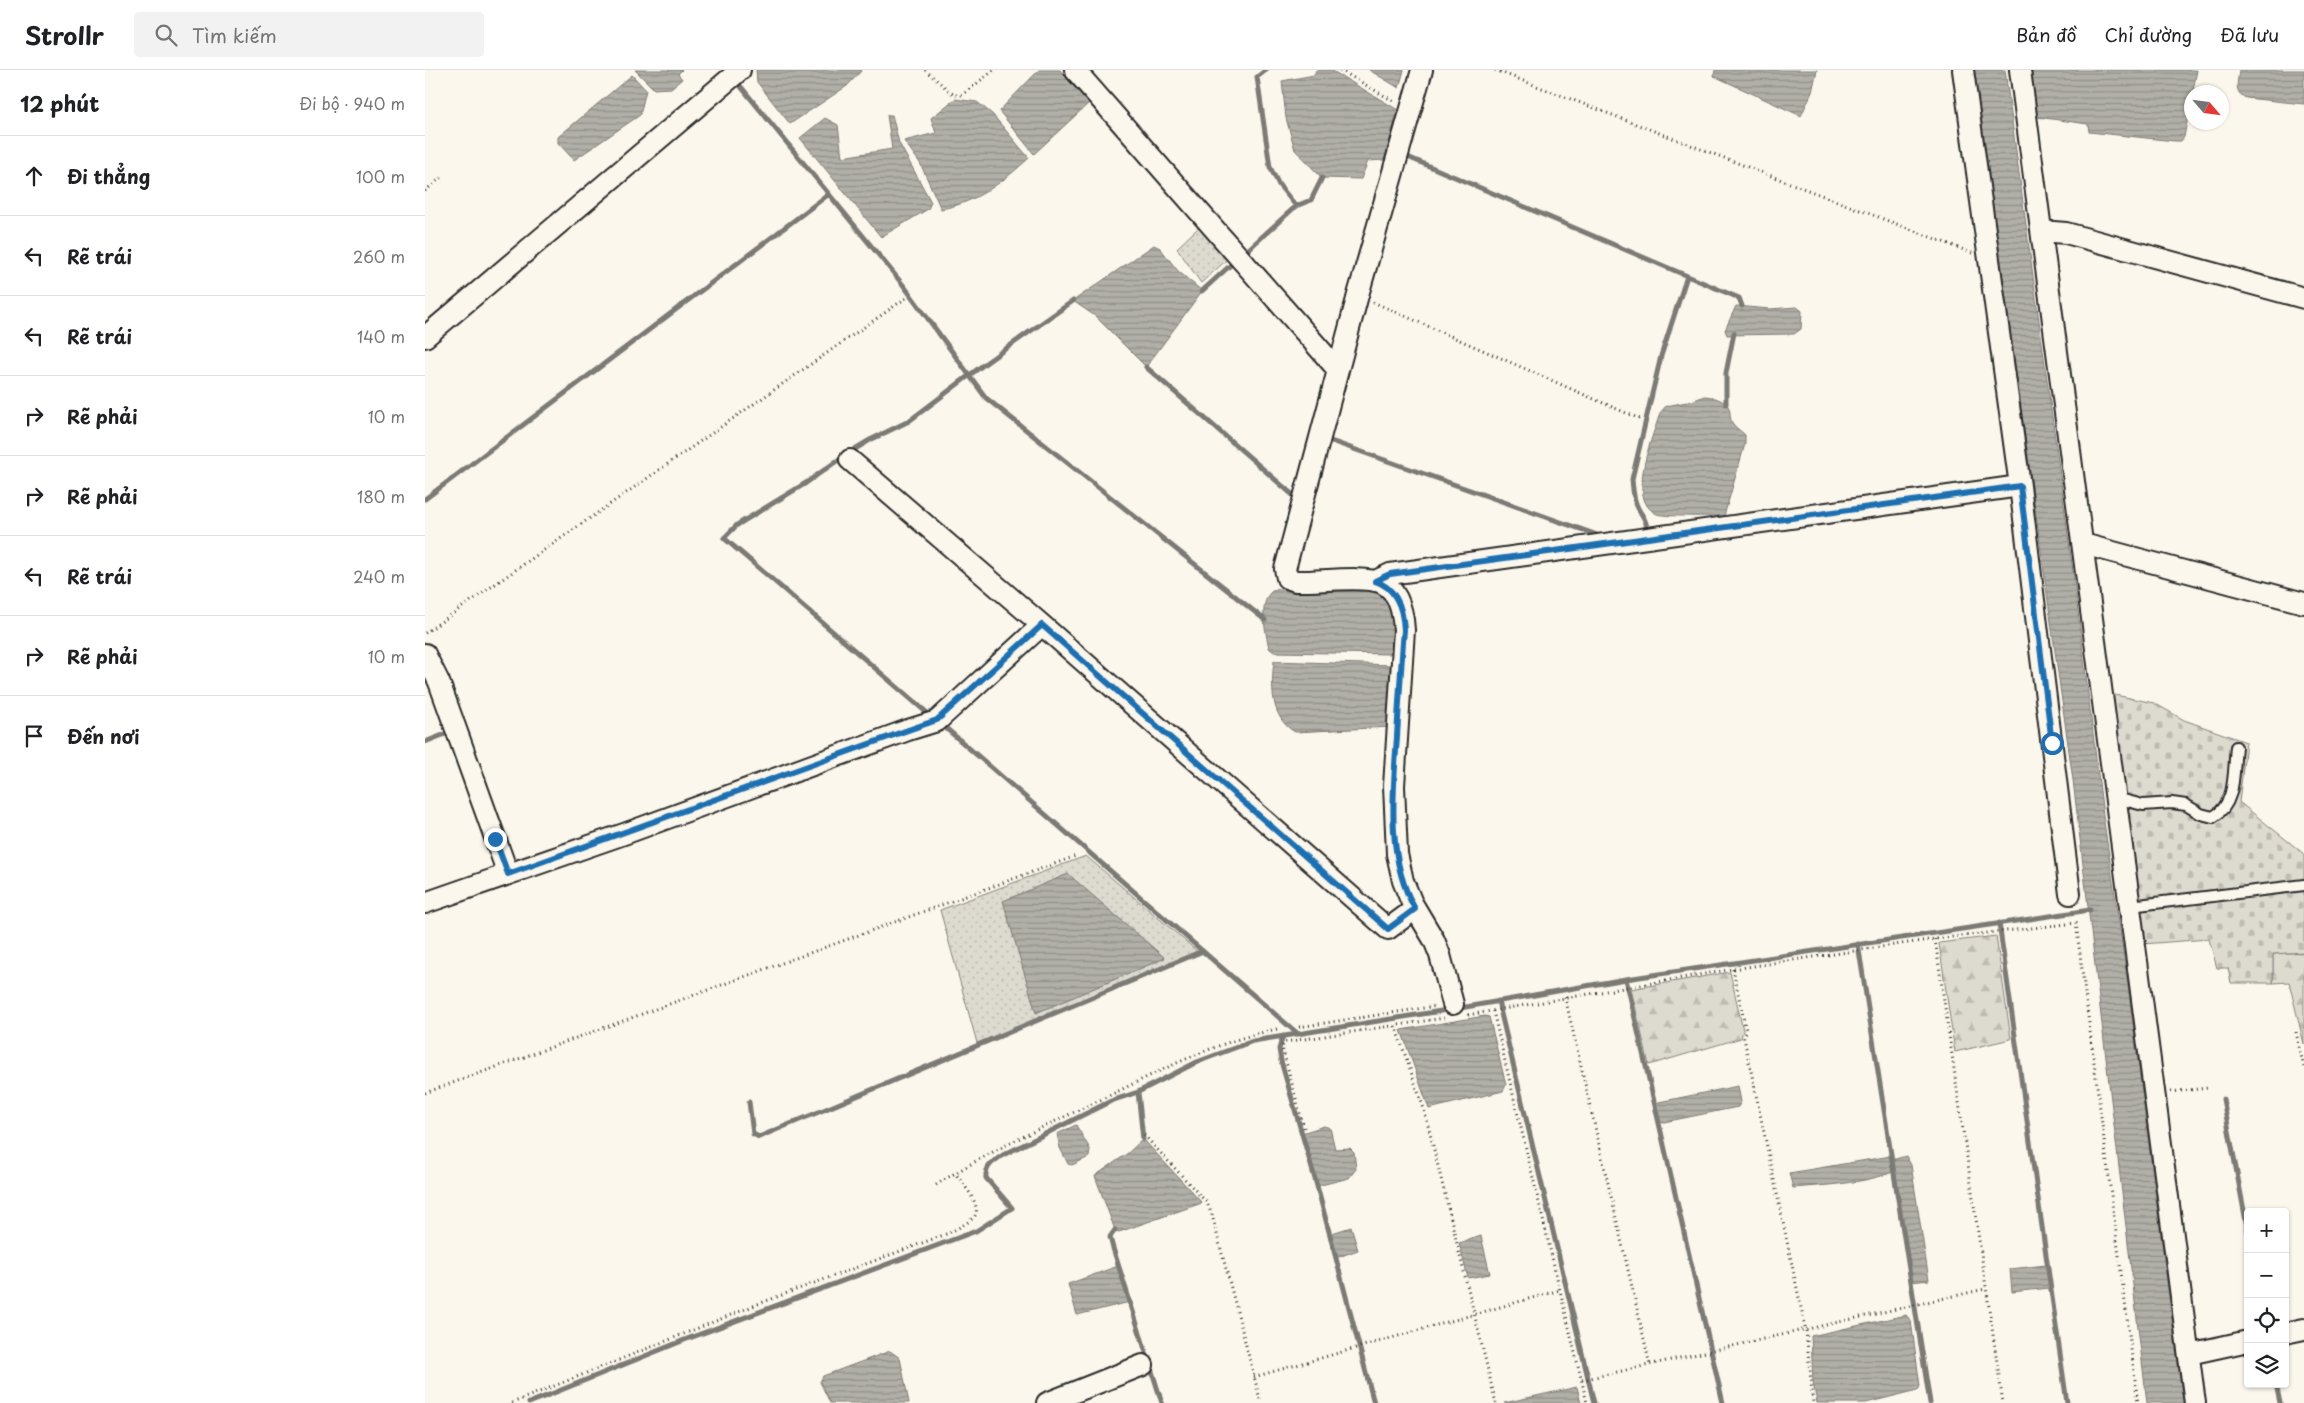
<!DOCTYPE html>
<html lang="vi">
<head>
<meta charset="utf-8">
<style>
	body { margin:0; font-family:"Playpen Sans",sans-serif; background:#f2f2f2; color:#202124 }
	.controls { position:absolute; right:15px; bottom:15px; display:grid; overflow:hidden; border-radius:5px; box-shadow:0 1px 4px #0004 }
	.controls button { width:45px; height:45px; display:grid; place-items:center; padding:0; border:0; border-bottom:1px solid #e0e0e0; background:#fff; color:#202124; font:25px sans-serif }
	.compass { position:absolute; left:1759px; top:15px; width:45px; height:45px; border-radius:50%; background:#fff; box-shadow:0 1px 4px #0004; rotate:118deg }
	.stop { position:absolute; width:15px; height:15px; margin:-11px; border:4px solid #1f6fb2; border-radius:50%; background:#fff }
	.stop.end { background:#1f6fb2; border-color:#fff; box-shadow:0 1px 5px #0008 }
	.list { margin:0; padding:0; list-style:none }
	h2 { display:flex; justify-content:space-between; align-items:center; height:65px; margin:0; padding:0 20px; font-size:21px }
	h2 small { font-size:16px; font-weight:400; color:#757577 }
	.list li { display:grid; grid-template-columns:32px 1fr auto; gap:15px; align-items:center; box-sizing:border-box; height:80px; padding:0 20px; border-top:1px solid #e0e0e0 }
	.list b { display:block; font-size:19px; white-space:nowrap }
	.list em { font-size:16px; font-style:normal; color:#757577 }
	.icon { flex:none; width:28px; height:28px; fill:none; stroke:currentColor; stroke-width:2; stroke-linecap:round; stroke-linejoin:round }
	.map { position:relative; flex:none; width:1879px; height:1333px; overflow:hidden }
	header { display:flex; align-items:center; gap:30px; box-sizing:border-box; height:70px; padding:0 25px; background:#fff; border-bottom:1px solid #e0e0e0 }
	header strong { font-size:24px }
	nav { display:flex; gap:28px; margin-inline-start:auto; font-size:18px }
	.search { width:350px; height:45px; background:#f2f2f2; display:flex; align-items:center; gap:12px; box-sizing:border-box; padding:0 18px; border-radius:5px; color:#757577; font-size:19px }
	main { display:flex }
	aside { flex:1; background:#fff }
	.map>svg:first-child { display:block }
</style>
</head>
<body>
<header>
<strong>Strollr</strong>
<div class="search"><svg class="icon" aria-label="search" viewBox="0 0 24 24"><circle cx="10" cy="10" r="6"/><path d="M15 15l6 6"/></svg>Tìm kiếm</div>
<nav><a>Bản đồ</a><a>Chỉ đường</a><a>Đã lưu</a></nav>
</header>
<main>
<aside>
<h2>12 phút<small>Đi bộ · 940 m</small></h2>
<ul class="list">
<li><svg class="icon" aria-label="ahead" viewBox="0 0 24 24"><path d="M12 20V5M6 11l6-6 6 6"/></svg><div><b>Đi thẳng</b></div><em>100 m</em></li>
<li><svg class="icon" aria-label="left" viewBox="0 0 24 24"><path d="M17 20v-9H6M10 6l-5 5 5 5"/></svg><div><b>Rẽ trái</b></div><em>260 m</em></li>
<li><svg class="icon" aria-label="left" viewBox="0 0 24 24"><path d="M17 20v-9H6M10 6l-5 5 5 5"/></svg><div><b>Rẽ trái</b></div><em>140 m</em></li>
<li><svg class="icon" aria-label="right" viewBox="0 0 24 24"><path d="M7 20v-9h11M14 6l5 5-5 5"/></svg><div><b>Rẽ phải</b></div><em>10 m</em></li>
<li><svg class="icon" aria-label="right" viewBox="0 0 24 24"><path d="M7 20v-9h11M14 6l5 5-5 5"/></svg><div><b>Rẽ phải</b></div><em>180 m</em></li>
<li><svg class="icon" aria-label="left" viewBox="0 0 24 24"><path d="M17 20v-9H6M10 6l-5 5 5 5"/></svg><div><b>Rẽ trái</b></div><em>240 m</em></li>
<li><svg class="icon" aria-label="right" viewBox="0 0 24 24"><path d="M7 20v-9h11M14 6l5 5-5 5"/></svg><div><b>Rẽ phải</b></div><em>10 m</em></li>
<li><svg class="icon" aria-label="arrive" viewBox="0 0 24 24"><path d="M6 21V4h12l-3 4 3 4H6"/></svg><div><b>Đến nơi</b></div></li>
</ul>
</aside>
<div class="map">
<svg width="1879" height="1333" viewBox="0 0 1879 1333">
	<defs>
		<pattern id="grass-dots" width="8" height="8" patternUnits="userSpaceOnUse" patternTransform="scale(1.25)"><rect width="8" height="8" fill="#dddad0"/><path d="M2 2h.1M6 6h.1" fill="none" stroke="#bebbb3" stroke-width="1.8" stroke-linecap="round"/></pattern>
		<pattern id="forest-firs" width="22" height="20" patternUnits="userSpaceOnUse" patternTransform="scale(1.25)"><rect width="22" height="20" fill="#dddad0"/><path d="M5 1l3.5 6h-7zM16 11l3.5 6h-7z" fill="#bebbb3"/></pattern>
		<pattern id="cemetery-stones" width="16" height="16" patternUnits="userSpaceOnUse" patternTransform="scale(1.25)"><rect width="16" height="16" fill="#dddad0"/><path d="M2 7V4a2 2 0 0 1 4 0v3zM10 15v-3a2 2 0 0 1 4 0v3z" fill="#bebbb3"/></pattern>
		<pattern id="water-rules" width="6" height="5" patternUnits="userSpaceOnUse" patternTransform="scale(1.25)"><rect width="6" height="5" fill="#b1afa7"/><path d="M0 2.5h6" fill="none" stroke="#908f88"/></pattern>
	</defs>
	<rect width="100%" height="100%" fill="#fbf7ec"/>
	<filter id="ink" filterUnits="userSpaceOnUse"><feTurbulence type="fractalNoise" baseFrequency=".02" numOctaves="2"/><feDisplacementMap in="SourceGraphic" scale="10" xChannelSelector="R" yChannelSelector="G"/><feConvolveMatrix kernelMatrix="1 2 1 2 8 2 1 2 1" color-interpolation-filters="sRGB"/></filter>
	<g filter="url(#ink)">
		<path fill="url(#grass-dots)" stroke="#84827e" d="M775,156L805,187L776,213L752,178Z
			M661,786L772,881L552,973L515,840Z"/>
		<path fill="url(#forest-firs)" stroke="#84827e" d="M1571,866L1586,969L1530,982L1514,873Z
			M1879,882V974L1864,912L1848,913V884Z
			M1305,902L1318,960L1316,968L1224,995L1206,919Z"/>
		<path fill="url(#cemetery-stones)" stroke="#84827e" d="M1685,624L1729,633L1759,650L1821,672L1814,732L1879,784V882L1848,884V913H1806L1803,898H1792L1784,869L1717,874Z"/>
		<path fill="url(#water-rules)" stroke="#7b7a75" d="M210,0H257L253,4L257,9L246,18L229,19Z
			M331,0H437L422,16L365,54L332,12Z
			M614,0H635L665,32L609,84L574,41Z
			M891,0H906L973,40L959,90L943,91L936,109L897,108L870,80L861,48L857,11L889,5Z
			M944,0H979L974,18Z
			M1290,0H1392L1387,22L1376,46L1289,6Z
			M1549,0H1580L1649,509L1678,745L1700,893L1758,1333H1722L1648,710Z
			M1606,0H1772L1759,67L1756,71H1750L1664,62L1663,54L1612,47Z
			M1814,0H1879V34L1821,28C1808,22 1813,12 1814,0Z
			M207,5L221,20L215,45L149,90L133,73V67Z
			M530,29L552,32L567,44L604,88C579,111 551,133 516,139L495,93L479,71L511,63L506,48Z
			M462,45H467L474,73L506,132L503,139L456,167L375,68L400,48L413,55L417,87L467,79Z
			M729,175L735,178L753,201L777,221L721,297L670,246L648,231Z
			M1311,236L1345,239L1372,237L1377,241L1376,259L1369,264L1302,265L1300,260Z
			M1279,326C1286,326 1301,330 1304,338C1306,344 1304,348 1308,354C1311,358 1316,361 1320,365V374L1299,446C1287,446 1239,447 1232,444C1200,429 1228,367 1235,343L1241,336L1267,331Z
			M862,517L949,520C972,532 970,563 965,584L849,582L844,578C841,563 833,534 846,522C850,519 857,518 862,517Z
			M849,591L968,595L965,657L870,662C845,648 846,615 849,591Z
			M643,804L740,888L611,943L578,831Z
			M1060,946L1064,947L1081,1015L1078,1021L1004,1039L976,960Z
			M1313,1016L1316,1032L1313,1037L1234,1053L1229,1033Z
			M651,1055L665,1079L664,1087L647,1095L643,1094L635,1078L632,1064Z
			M899,1056L905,1058L910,1079L925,1078L929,1082L931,1099L924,1108L892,1116L877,1063Z
			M718,1069L777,1133L694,1162L690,1160L670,1106L703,1083Z
			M1466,1086L1467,1090L1481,1086L1486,1095L1504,1210L1486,1212L1468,1102C1437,1114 1401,1115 1368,1118L1364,1103Z
			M926,1157L933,1180L911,1188L904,1164Z
			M1056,1166L1065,1204L1043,1208L1034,1173Z
			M1621,1195L1625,1218L1587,1222L1585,1199Z
			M693,1196L705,1232L652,1245L643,1214Z
			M1481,1245L1486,1251L1495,1316L1493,1320L1441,1333H1392L1388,1312L1386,1266Z
			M465,1281L475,1288L484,1333H405L395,1312L398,1306Z
			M1152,1317L1156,1333H1079Z"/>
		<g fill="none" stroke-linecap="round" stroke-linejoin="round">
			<path stroke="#7b7a75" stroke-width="5" d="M841,0L832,7L845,97L854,115L871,136
				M309,16L313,13L479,216L561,328L840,550
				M978,85L1314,228L1317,236
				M817,185L871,136L886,130L897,108
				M777,221L810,191
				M721,297L869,426
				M1301,334V303L1309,263
				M903,370L1178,467
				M0,429L404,124
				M1219,462L1222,458C1221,449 1217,446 1213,438C1208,429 1208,419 1207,409L1236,286L1262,206
				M508,648L299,468L312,455L381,413L420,385L445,370L484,351L562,292L648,231
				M515,653L873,964
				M0,672L23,663
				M1574,853L1642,1333
				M1433,874L1505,1333
				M1201,909L1298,1333
				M1073,931L1169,1333
				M858,966L854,979L856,991L892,1116L949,1333
				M713,1022L718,1069
				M1798,1029L1823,1162
				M324,1032L328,1064L334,1067L778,881
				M690,1160L685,1167L687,1175L737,1333
				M1851,1314L1855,1333
				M104,1333L262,1269L551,1161L587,1138L561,1108C560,1096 569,1091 578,1085L686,1031L713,1022L772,992L828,971L1035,938L1201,909L1665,840"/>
			<g stroke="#2b2b2b" stroke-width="14">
				<path id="lane" d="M1691,728L1718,735L1747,733L1761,735L1776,744L1788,747C1812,734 1808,701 1811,677
					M1705,836L1879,815"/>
			</g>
			<g stroke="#2b2b2b" stroke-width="24">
				<path id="street" d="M650,0L913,300
					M997,0L933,225L860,499L862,508L871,511C891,512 941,505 957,513C974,521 978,543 979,560L969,716L972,784L978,811L987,833L1009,870L1015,885L1028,934
					M1538,0L1595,416L1645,824
					M1595,0L1770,1333
					M1616,161L1641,163L1879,228
					M0,267L315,0
					M425,390L617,555L963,859L990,839
					M1658,474L1879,533
					M950,511L965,504L1595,416
					M0,584L14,612L83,804
					M0,833L199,764L483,660L512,651L617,555
					M1860,1263L1879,1259
					M1764,1284L1823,1271
					M622,1333L718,1295"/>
			</g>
			<path stroke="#2b2b2b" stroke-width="3" stroke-dasharray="1 4" stroke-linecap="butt" d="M500,0L529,25H537L569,0
				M915,0L970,32
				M1070,0L1547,183
				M0,121L17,107
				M948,232L1217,350
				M0,563L481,228
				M1510,869L1578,1333
				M1308,899L1321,960L1319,968L1381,1261L1388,1333
				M1140,927L1225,1295
				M1068,941L1162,1333
				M1043,945L1308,899L1510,869L1651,853L1713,1333
				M970,956L999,1039L1071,1333
				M874,957L1012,936
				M1871,962L1879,998
				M1746,1022L1783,1018
				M0,1023L651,786
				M879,1058L857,977L860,972L1019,948
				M719,1065L782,1133L787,1145L836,1333
				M511,1115C562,1082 618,1057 673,1031C733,1002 786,973 852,959
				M829,1307L1135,1220
				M1157,1310L1560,1219
				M87,1333L333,1234L524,1163C531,1159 540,1155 547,1149C561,1139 537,1113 530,1103"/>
			<use href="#lane" stroke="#fbf7ec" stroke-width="10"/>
			<use href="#street" stroke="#fbf7ec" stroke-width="20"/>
		</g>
	</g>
	<g fill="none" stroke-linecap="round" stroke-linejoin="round" filter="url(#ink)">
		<path stroke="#1f6fb2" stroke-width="6" d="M70,769L83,804L483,660L512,650L617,555L963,859L990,839C961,788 968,723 972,667C974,631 976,596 979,560C978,540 972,518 950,511L965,504L1595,416L1627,673"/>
	</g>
</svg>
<div class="controls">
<button>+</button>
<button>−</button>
<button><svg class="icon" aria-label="locate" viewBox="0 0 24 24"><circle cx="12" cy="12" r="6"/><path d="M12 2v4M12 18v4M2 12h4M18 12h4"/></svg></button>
<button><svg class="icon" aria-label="layers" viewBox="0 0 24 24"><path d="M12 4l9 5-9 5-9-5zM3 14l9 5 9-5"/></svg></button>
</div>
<svg class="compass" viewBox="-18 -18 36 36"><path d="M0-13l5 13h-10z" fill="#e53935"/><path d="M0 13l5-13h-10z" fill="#757577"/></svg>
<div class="stop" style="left:1627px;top:673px"></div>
<div class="stop end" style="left:70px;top:769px"></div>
</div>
</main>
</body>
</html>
